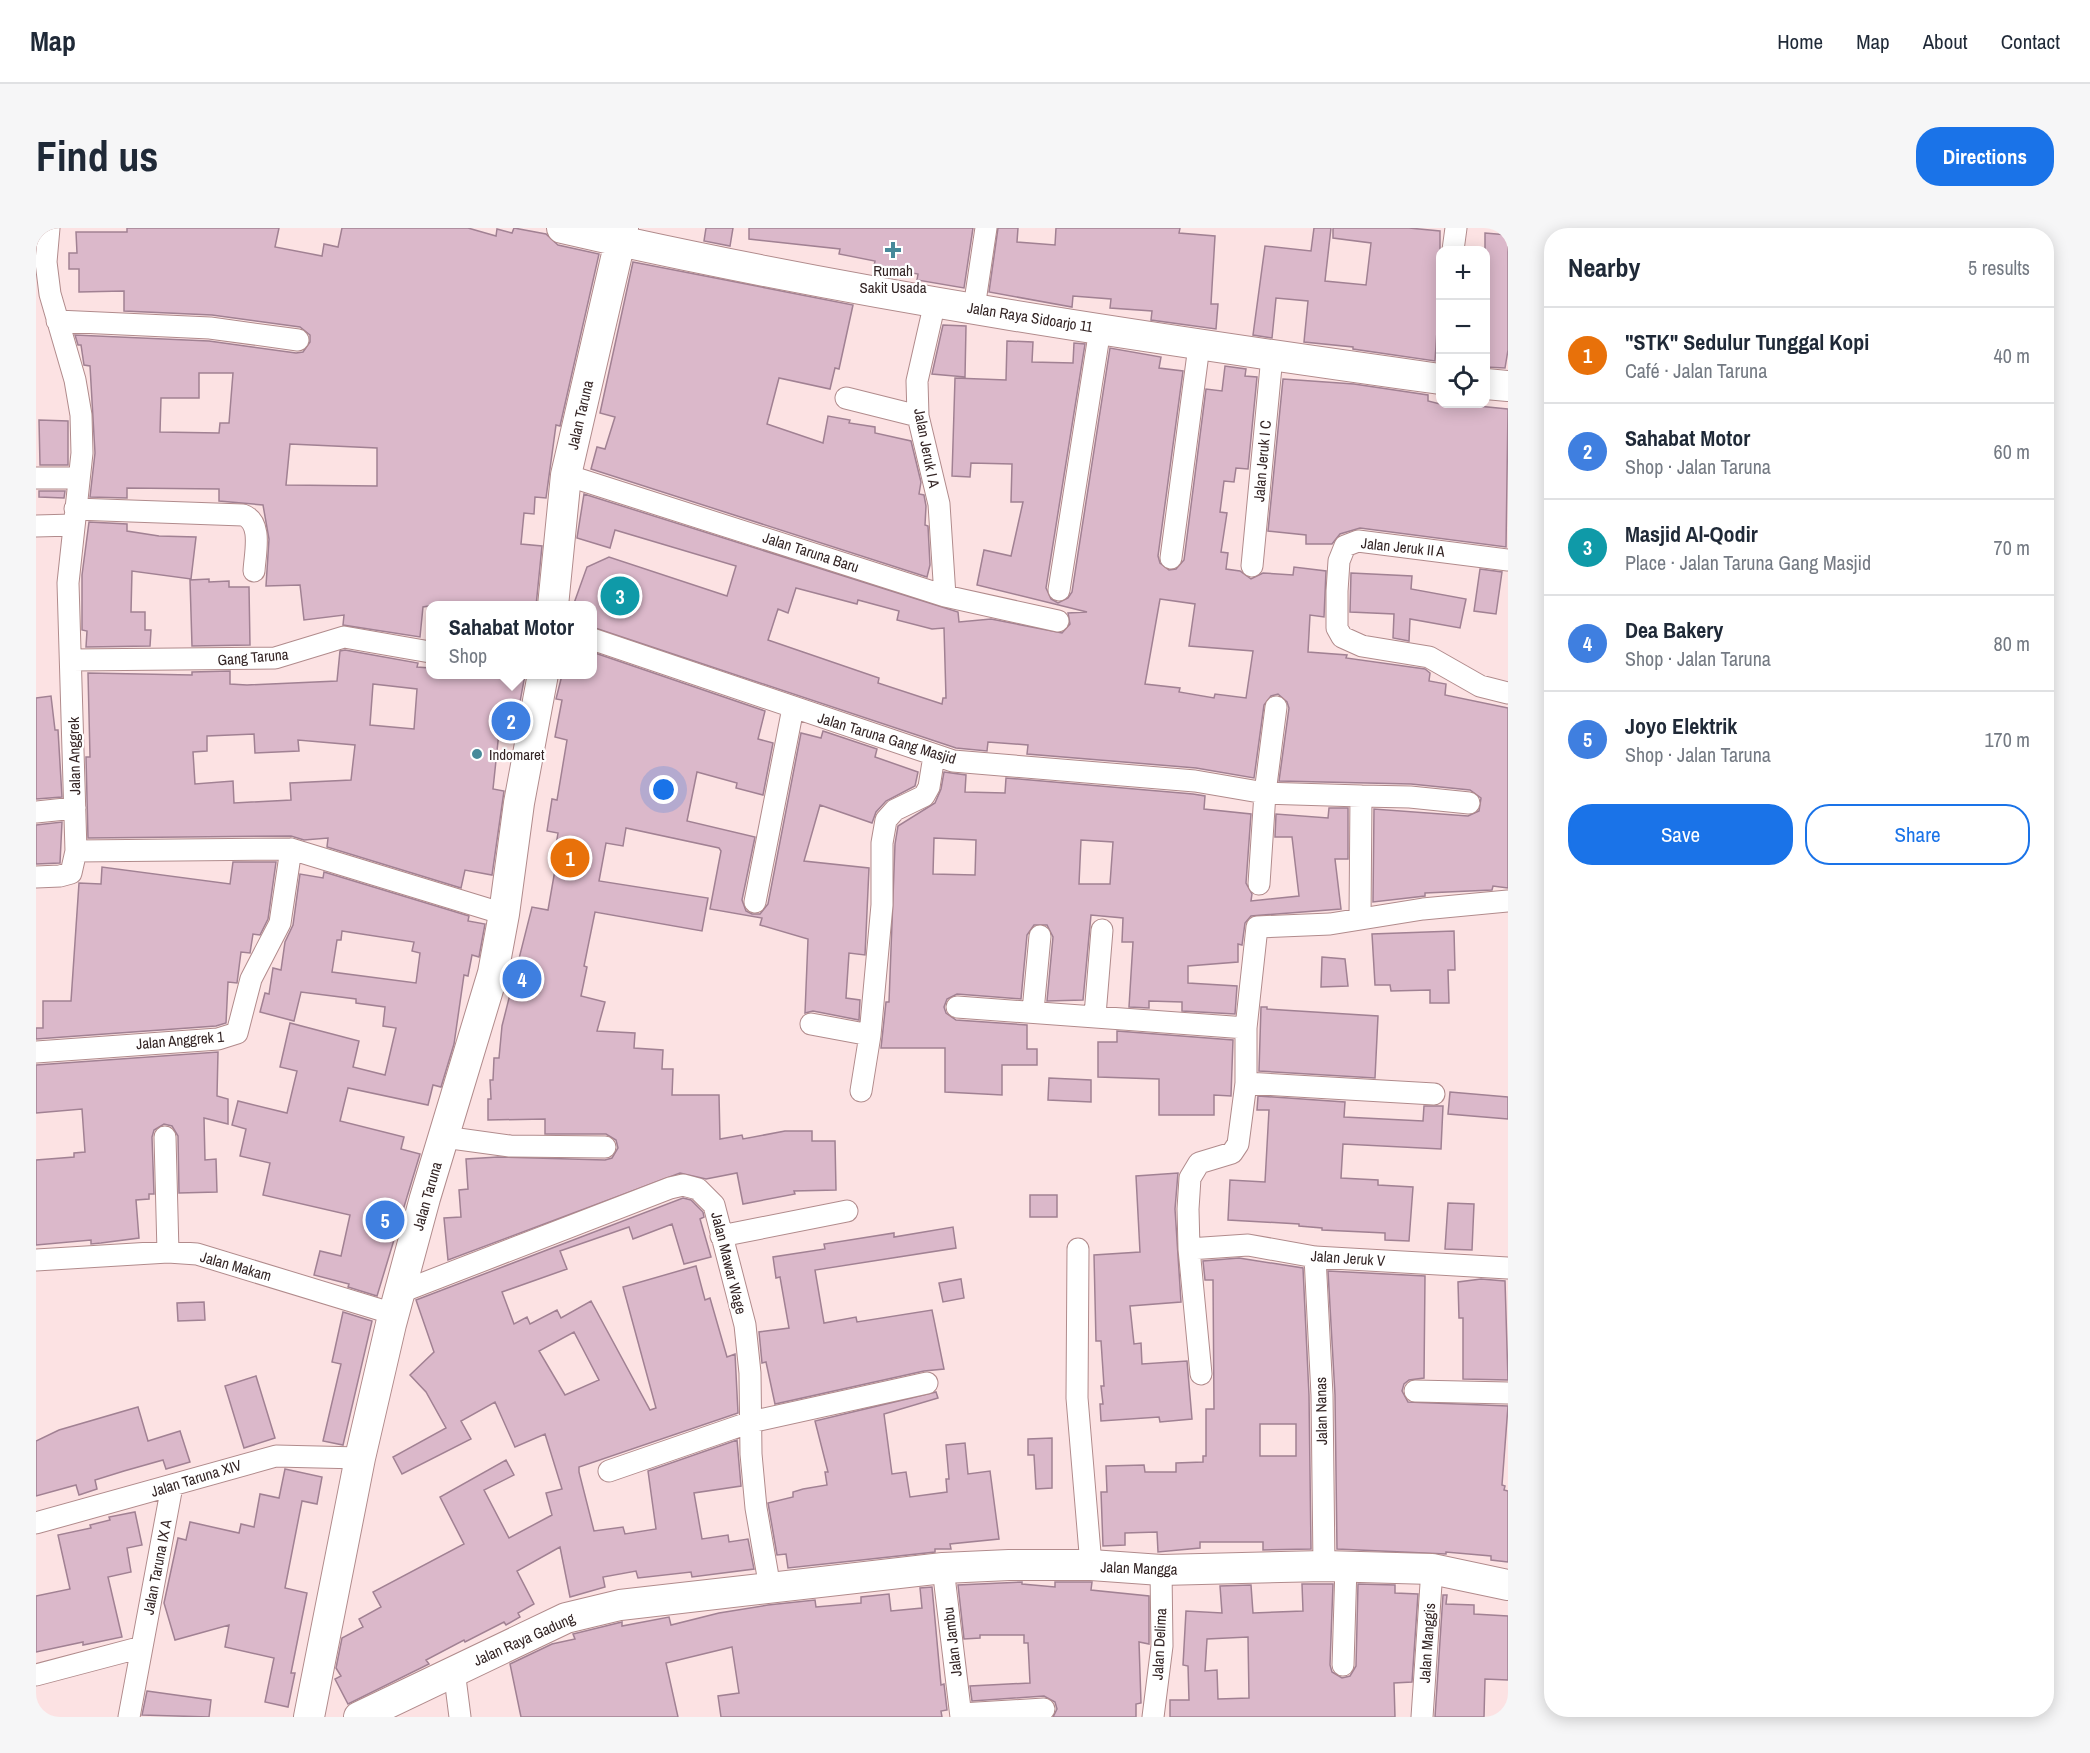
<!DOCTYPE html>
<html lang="en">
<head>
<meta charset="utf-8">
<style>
	body { margin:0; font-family:"Archivo Narrow",sans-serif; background:#f6f6f7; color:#1f2937 }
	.controls { position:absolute; right:18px; top:18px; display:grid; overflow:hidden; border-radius:12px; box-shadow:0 3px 15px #0003 }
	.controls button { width:54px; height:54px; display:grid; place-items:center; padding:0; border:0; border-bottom:2px solid #e0e1e3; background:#fff; color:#1f2937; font:30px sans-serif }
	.you { position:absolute; left:628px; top:562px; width:21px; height:21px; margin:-15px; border:4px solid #fff; border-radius:50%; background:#1a73e8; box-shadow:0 0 0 9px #1a73e833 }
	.badge { display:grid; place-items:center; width:39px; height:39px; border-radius:50%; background:#1a73e8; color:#fff; font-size:20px; font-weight:700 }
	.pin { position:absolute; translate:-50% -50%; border:3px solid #fff; box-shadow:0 2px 6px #0006 }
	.popup { position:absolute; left:390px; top:373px; width:171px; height:78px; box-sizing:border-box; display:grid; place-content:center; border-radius:12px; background:#fff; filter:drop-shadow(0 2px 4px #0005); font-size:20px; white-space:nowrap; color:#747a83 }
	.popup b { font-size:22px; color:#1f2937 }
	.popup::after { content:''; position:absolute; left:50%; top:100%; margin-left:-12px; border:12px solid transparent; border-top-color:#fff }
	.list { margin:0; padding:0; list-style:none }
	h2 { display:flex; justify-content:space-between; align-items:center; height:78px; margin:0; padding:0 24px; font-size:26px }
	h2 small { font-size:20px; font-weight:400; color:#747a83 }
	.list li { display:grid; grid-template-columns:39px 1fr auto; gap:18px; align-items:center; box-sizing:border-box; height:96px; padding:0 24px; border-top:2px solid #e0e1e3 }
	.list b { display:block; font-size:22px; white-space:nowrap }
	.list p { margin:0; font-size:20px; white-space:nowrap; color:#747a83 }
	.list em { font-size:20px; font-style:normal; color:#747a83 }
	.actions { display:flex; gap:12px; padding:18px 24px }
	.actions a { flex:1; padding:14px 0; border:2px solid #1a73e8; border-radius:24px; text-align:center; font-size:21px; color:#1a73e8 }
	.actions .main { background:#1a73e8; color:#fff }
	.icon { flex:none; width:33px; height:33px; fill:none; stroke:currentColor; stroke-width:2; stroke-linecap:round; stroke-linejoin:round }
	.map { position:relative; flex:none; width:1472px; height:1489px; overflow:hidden; border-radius:24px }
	header { display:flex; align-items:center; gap:36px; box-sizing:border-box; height:84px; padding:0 30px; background:#fff; border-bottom:2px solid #e0e1e3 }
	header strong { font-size:28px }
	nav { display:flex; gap:33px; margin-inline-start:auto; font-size:21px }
	.intro { display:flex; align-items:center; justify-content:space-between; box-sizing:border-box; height:144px; padding:0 36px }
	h1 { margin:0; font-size:42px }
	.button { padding:15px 27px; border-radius:24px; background:#1a73e8; color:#fff; font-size:21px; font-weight:700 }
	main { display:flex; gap:36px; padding:0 36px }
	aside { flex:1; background:#fff; border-radius:24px; box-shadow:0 3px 15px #0003 }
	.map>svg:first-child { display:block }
</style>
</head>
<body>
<header>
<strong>Map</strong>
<nav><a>Home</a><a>Map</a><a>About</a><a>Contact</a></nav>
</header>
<div class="intro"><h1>Find us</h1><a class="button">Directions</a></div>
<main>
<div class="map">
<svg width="1472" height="1489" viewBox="0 0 1472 1489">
	<rect width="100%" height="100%" fill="#fce2e3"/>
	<path fill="#dbb8ca" stroke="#a18193" stroke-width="1.5" fill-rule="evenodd" d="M91,0H243L239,19L286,28L288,16L302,19L306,0H432L460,8L461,1L476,5L478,0L510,6L522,17L563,26L524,198L520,197L510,270L499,269L498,286L488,285L485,316L506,318L500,378H393L387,379L384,409L307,397L308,387L268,392L264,357L230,358L233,311L227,277L183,273V261L91,260V270L54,269L59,225L54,138L48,137L45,117H42L39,107L173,113L260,125L267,124L274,114V107L264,99L176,87L88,83V63L43,64V41H33V25H41L40,4H91ZM163,145H197L193,195H184L183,205L124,204L125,170H163ZM254,216L341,220V258L250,257Z
		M670,0H697L694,18L668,13Z
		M713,0H937L928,60L881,52L882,46L838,38L839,33L803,26L804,21L713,11Z
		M962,0H982L981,14L1019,17L1020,0H1144L1143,5L1179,8L1175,76H1182L1180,101L1115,92L1116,83L1074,80L1075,71L1037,68L1036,79L953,64Z
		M1278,0H1295L1289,53L1330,57L1335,15L1297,10V0H1373L1404,3V56L1399,133L1317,121V119L1268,114L1272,73L1240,70L1236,110L1217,107L1229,18L1275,23Z
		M1449,5L1472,7V122L1469,140L1449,139V84L1453,54H1449Z
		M597,34L817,77L803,141L799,140L794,161L743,150L731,196L787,215L792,188L814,192L813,195L839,199V205L875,213L885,254L883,266L888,267L890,278L889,297L892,298L894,337L891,349L555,241L561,219L569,221L579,189L564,185Z
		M907,97L930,98L929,149L896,146Z
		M971,113L997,114L996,134L1037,135L1038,115L1049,116L1010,360L1015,371L1022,375L1032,370L1036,364L1074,120L1125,129L1123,140L1147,143L1122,328L1124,335L1133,342L1140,341L1148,332L1170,161L1186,163L1189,138L1210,141L1209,148L1221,149L1212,241L1200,240L1198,254L1188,253L1184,284L1191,285L1185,324L1192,325L1190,341L1204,343L1215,351L1227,345L1257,347L1258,339L1290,343L1288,389L1274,387L1272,424L1311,427L1310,430L1389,441L1394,445L1393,453L1410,456L1409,467L1472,480V660L1457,658L1456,662L1389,665V668L1337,674L1338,581L1432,588L1443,583L1445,570L1434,562L1375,556L1243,553L1253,480L1251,474L1242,466L1235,468L1228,477L1218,550L1160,540L991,526L992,517L952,514L951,523L920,520L556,399V378H537L551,339L573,329L691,368L700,338L579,302L574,320L541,310L548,266L922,384L923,394L955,391L1026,405L1034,396L1032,385L1051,384L941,357L948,322L975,328L987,274H975L976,236L935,235L934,249L916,248L919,150L970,152ZM760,360L821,376L822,372L863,383L861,392L896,401L908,400L910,470H907L906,476L842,455L843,450L732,412L742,381L752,385ZM1124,371L1159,376L1153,418L1217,423L1210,470L1179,466L1178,470L1143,464L1144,460L1109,456Z
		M1247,151L1318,156L1392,167V173L1404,176H1442V178L1472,181L1470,319L1324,300L1304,306L1296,316H1270V307L1232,303Z
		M3,192L32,193V237H4Z
		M3,263H29L28,270L3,269Z
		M53,294L91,296V303L123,308L160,309L155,351L96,343L95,384H109V402H115L114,418L50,419L51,403L46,402V347Z
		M1444,341L1466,344L1460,386L1438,383Z
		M1315,345L1376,348L1375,361L1430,371L1424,400L1374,391L1373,413L1357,410L1358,386L1314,384Z
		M173,351V354L193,353V359H213L214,417L156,418L154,352Z
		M309,422L382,435L381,439L394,440V447H489L478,506L463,504L457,561L468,563L456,647L429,642L425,660L291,619L292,610L268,612L255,608L52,610L50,529H54L52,445L156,447V444L194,443V456L211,457L301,453L304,423ZM337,456L381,461L378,501L334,497ZM218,506L219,525L263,523L262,512L319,517L315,552L254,555L255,572L198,575L197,553L159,556L157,524L171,523V508Z
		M556,424L729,483L722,511L737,515L727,567L700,560L701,555L661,544L651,593L719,609L706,672L710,683L716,686H724L732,676L765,505L785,510L787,503L841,521L839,529L882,544L879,558L850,573L840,584L836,595L784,577L768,633L833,640L829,727L813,725L810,770L824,772L823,792L777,783L769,785L772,711L724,697L726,690L674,681L685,623L683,620L590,600L587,618L570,615L563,653L672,670L666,703L559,684L548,738L551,739L545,768L569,774L561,803L599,805L598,820L627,822L626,841H637L636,867H683L684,911L706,907L707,911L749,903H776V913H799L800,962L758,963L759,966L707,976L701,945L670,951L644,945L412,1032L408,990L425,989L423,962L432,961L430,931L462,929L569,932L576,930L582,920L580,912L570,906H509V891L452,892V871H455L454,852H457L458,830H463L466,798L496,679L512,682L519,642L516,641L522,605L511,603L516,571L521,572L531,512L519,509L526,472L520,471L526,447H556Z
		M15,468L19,502H22L26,569L0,571V470Z
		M908,544L930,547L929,564L969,565L970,550L1157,566L1169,568L1168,581L1215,586L1210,655L1216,666L1215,673L1263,668L1256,609H1239L1240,586L1292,590L1293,580H1312V631H1299L1305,681L1215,688L1209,695L1206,717L1202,716V734L1152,738V755L1201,758L1199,786L1146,783V774L1113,773V780L1093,779L1097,714H1086L1087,690L1055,687L1047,772L1011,773L1017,709L1011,697H998L991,707L985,771L921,766L911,771L908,779L910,785L920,792L991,797V821H1001V837H966V867L909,864V820H845L850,774H853L859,616L862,598L899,575L905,561ZM898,610L940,612L939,647L897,646ZM1045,612L1077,614L1074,656H1043Z
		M26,594L24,635L0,636V597Z
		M197,634H240L232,691L224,707L217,706L214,725L205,724L201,755L192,754L190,795L180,798L0,811V800H7V773H35L43,655L65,656L66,639L194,656Z
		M288,644L433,688L432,693L449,696L443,729L436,727L432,748L428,747L418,816L405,859L397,857L392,877L312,860L304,893L368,909L365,921L384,926L341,1068L312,1059L313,1056L278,1047L284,1023L305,1028L314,987L227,967L234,935L204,928L210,901L196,897L202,873L251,885L261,843L244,839L254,795L323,813L317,839L349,847L360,800L347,798L349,779L320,775V771L265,764L258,793L224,784L229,765L233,766L237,740L245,742L249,714L257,697L264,646L287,650ZM306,703L378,714L376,723L384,725L380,755L296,744L301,712H305Z
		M1418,703L1419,742H1412L1413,775H1394V762L1355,763L1354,757H1339L1336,706Z
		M1286,729L1309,731L1312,758L1285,759Z
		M1225,779H1231V781L1342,788L1339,850L1223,843Z
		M1081,803L1197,812L1195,868L1178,867V887H1123V851L1062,849V814H1081Z
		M182,824L181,868L192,871V896L168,890L169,932L180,931L181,964L143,965L142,908L136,898L128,896L118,902L116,909L118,966H113V971L100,972L103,1010L65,1015L55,1016V1012L0,1017V932L38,929V925L49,924L46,881L0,885V837Z
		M1013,850L1055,852V874L1012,872Z
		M1414,864L1472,869V891L1412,886Z
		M1222,868L1309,874L1308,889L1387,893L1388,878H1407L1405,921L1307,916L1305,950L1342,952V957L1377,959L1373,1013L1349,1012V1005L1286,1002V1000L1263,998V996L1192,992L1194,952L1229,954L1233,882H1221Z
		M1142,945L1139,981L1145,1074L1094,1078L1098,1116L1105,1115L1106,1136L1151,1133L1156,1191L1124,1194L1123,1189L1065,1193L1064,1176H1067L1065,1158H1068L1065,1113H1060L1058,1027L1104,1024L1100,948Z
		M994,967H1021V989H994Z
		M647,970L655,972L667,984L668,989L664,991L675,1029L648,1036L636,996L597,1011L593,999L524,1023L531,1041L466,1064L478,1096L491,1089L494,1096L521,1082L525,1090L555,1073L614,1182L620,1180L587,1059L660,1038L669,1072L674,1070L691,1129L699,1126L702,1185L543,1239V1244L558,1303L587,1299L589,1306L620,1301L612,1243L701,1212L705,1258L658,1265L666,1311L692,1307L693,1314L712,1311L718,1341L656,1349L655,1344L602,1350L600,1343L567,1349L569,1359L534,1369L524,1319L481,1343L498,1376L482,1385L484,1389L470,1397L468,1394L429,1414L428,1412L390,1432L393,1436L312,1476L299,1451L305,1448L300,1440L306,1410L327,1399L323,1391L345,1379L337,1364L428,1316L404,1269L470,1232L478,1247L448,1262L473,1310L516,1287L510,1265L526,1261L509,1206L479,1219L459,1174L425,1193L435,1211L366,1246L357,1229L410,1200L390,1164L374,1147L398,1124L380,1072ZM538,1104L563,1152L529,1167L503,1123Z
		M1412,975L1438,976L1436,1022L1409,1021Z
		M917,999L920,1020L779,1042L788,1095L820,1089L821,1094L896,1082L908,1141L888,1143L739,1176L730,1134L726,1135L723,1104L753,1100L744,1049L740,1050L737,1029L789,1021L788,1016L858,1005V1009Z
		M1203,1030L1267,1040L1273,1167L1275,1321L1227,1322V1314H1164V1320L1122,1324L1121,1304L1089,1305V1317L1067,1318L1065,1264H1071L1070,1238L1108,1237L1109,1244H1140V1235L1167,1234V1228H1170V1181H1178L1177,1052H1169L1167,1033ZM1224,1196H1260V1228H1224Z
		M1292,1043L1389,1048L1388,1150L1373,1152L1368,1156L1366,1163L1372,1174L1472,1178L1466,1257L1469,1258L1468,1262L1472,1263V1334L1455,1332V1328L1410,1324V1326L1301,1321L1299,1167Z
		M925,1051L928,1070L907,1074L903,1055Z
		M1445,1051L1469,1053L1472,1152L1427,1151V1090H1423L1422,1054Z
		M168,1074L169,1092L142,1093L141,1075Z
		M307,1084L336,1093L307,1217L287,1213L305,1136L296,1134Z
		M220,1148L239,1210L208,1220L189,1158Z
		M900,1164L902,1170L848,1186L856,1246L870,1244L874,1269L911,1264L910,1251H913L910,1217L929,1215L932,1246L954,1243L963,1311L914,1316L915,1321H899V1324L752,1340L750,1326L741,1327L732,1275L757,1269V1264L767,1261L791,1257L789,1244H792L779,1193Z
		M102,1179L112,1213L144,1203L154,1234L130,1241L127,1232L88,1243L59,1252L61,1261L43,1267L40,1257L0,1268V1213L23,1202Z
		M1016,1210V1260L1000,1261L998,1227H992V1211Z
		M249,1241L286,1249L281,1276L266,1273L249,1360L271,1365L255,1445H259L252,1479L229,1474L238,1430L189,1419L193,1397L139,1412L128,1375L142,1310L150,1312L154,1294L203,1305L205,1296L218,1299L224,1266L243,1270Z
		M99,1284L106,1317L91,1320L95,1344L72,1349L86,1409L47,1417V1414L0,1424V1368L34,1361L22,1307L55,1300L54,1297L74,1292L73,1289Z
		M986,1354V1356L1019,1359V1354H1056L1055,1362L1113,1368V1416L1103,1414L1105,1475L1100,1476V1489H1017L1021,1481L1019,1474L1008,1468L936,1473L934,1458L994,1455L992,1415H988V1407H944V1410L928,1411L922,1357Z
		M1266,1356H1297L1294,1437L1296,1444L1306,1450L1314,1448L1320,1438L1322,1356L1359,1357V1365L1382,1366L1376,1454L1358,1455L1359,1489H1134V1472H1153L1152,1438L1147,1437L1150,1383L1186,1385L1184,1358L1215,1357L1217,1385L1267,1383ZM1212,1409L1213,1470L1182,1471L1181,1442L1169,1443L1171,1411Z
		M896,1359L905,1457L908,1456L911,1482L905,1483L906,1489H685L682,1468L703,1465L696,1419L630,1435L642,1489H485L474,1436L516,1416L539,1411L537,1406L586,1394V1398L633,1389L635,1397L683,1385L732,1377L779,1372L780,1379L825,1375V1369L853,1366L855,1383L886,1380L884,1360Z
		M1407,1367H1411L1410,1376L1438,1377V1386L1472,1388V1452L1449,1451L1448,1489H1399Z
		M111,1463L175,1472L173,1489L106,1487Z"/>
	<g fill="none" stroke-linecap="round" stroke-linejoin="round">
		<g stroke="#b18b8c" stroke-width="23">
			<path id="street" d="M1417,22L1420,0
				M899,74L881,153L882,188L903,276L909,368
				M938,80L950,0
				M21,93L174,100L262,112
				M810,170L882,188
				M530,247L909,368L1022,393
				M0,250H43
				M39,281L207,287C227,294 219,325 218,343
				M0,298L37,297
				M1135,330L1163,118
				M1472,332L1322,313L1309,318L1303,333L1301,363V400L1306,409L1326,418L1393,429L1444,458L1472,465
				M1216,338L1236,128
				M1023,362L1064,101
				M556,411L917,533L1159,553L1229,565L1325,568L1324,690
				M36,432L239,430L308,409L394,424
				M1325,568L1374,569L1433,575
				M0,584L39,580
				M40,623L255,621L468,686
				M0,649L24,648L35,645L40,623L32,355L46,225L45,187L39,152L14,66L10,34L13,0
				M1223,656L1229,565L1240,479
				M719,674L757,480
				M921,779L1210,800
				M997,783L1004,708
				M1059,787L1066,702
				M775,796L834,807L846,677V615L850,592L859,582L888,568L893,559L898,528
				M0,824L182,811L201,805L215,751L244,695L255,621
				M1210,855L1398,866
				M825,863L834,807
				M129,909L132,1024
				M408,909L474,918L569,919
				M685,1008L811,983
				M1042,1021L1041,1170L1055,1337
				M1153,1021L1212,1017L1279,1029L1472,1040
				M1279,1029L1286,1167L1288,1338
				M0,1032L132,1024L161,1026L358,1086
				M365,1064L634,960L647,957L662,961L678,977L709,1097L714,1145L715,1226L720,1280L734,1360
				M1165,1146L1153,1021L1152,981L1154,950L1163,935L1196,925L1202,916L1210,855V800L1221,699L1294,696L1387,681L1472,673
				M1379,1163L1472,1165
				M573,1243L715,1194L891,1155
				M0,1295L240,1228L324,1230
				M907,1340L925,1489
				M1307,1437L1310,1338
				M418,1442L424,1489
				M0,1447L106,1419
				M925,1486L1008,1481
				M93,1489L136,1258
				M1117,1489L1126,1418L1125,1342
				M1386,1489L1396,1341"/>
		</g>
		<g stroke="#b18b8c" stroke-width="32">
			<path id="secondary" d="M526,0C816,67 1111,110 1404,151
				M1450,156L1472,158
				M517,378L530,247L587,0
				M273,1489L324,1230L355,1096L389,970L457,745L468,686L483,575L507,446
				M323,1489L530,1390L584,1377L907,1340L973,1337H1055L1125,1342L1288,1338L1396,1341L1472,1357"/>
		</g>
		<use href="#street" stroke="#fff" stroke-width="21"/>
		<use href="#secondary" stroke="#fff" stroke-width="30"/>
	</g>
	<g fill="#47899a" stroke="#fff" stroke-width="2">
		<path d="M854 13h6v6h6v6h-6v6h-6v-6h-6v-6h6z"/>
		<circle cx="441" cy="526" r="6"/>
	</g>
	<g text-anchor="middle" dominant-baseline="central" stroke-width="4.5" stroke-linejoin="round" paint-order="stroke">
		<g font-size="15" fill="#342525" stroke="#fff">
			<text x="857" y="42">Rumah<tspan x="857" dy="17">Sakit Usada</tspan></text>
			<text x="453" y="526" text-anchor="start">Indomaret</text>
		</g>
		<g font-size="15" fill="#342525" stroke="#fff">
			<text transform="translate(994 89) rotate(9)">Jalan Raya Sidoarjo 11</text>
			<text transform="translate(544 187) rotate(-77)">Jalan Taruna</text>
			<text transform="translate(891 220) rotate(79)">Jalan Jeruk I A</text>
			<text transform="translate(1226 233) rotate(-85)">Jalan Jeruk I C</text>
			<text transform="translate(1367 319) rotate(6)">Jalan Jeruk II A</text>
			<text transform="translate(775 324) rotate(18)">Jalan Taruna Baru</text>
			<text transform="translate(217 429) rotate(-5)">Gang Taruna</text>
			<text transform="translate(851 510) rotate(17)">Jalan Taruna Gang Masjid</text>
			<text transform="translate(38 528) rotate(-91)">Jalan Anggrek</text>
			<text transform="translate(144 812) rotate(-5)">Jalan Anggrek 1</text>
			<text transform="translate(391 968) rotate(-74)">Jalan Taruna</text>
			<text transform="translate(1312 1030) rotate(4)">Jalan Jeruk V</text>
			<text transform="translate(693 1035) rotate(76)">Jalan Mawar Wage</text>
			<text transform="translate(200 1038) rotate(16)">Jalan Makam</text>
			<text transform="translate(1285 1183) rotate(-91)">Jalan Nanas</text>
			<text transform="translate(160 1250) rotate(-17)">Jalan Taruna XIV</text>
			<text transform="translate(121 1339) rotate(-79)">Jalan Taruna IX A</text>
			<text transform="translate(1103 1340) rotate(2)">Jalan Mangga</text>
			<text transform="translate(488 1411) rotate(-24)">Jalan Raya Gadung</text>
			<text transform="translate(916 1414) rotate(-97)">Jalan Jambu</text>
			<text transform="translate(1391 1415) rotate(-86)">Jalan Manggis</text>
			<text transform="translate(1123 1416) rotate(-87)">Jalan Delima</text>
		</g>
	</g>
</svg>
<div class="controls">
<button>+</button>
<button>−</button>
<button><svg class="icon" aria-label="locate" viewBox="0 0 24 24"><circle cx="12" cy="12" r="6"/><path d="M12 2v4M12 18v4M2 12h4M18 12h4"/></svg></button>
</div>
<div class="you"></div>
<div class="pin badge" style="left:534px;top:630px;background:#e8710a">1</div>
<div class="pin badge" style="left:475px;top:493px;background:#3f7fe0">2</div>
<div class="popup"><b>Sahabat Motor</b>Shop</div>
<div class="pin badge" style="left:584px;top:368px;background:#0f9aa8">3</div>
<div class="pin badge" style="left:486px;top:751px;background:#3f7fe0">4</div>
<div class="pin badge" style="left:349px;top:992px;background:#3f7fe0">5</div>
</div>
<aside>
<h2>Nearby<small>5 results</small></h2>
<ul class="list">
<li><span class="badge" style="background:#e8710a">1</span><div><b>&quot;STK&quot; Sedulur Tunggal Kopi</b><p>Café · Jalan Taruna</p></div><em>40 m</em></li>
<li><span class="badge" style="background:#3f7fe0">2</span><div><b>Sahabat Motor</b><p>Shop · Jalan Taruna</p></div><em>60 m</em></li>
<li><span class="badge" style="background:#0f9aa8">3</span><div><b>Masjid Al-Qodir</b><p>Place · Jalan Taruna Gang Masjid</p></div><em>70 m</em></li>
<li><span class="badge" style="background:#3f7fe0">4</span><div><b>Dea Bakery</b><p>Shop · Jalan Taruna</p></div><em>80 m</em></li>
<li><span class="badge" style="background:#3f7fe0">5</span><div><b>Joyo Elektrik</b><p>Shop · Jalan Taruna</p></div><em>170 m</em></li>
</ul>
<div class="actions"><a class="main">Save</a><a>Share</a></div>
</aside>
</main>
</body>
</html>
